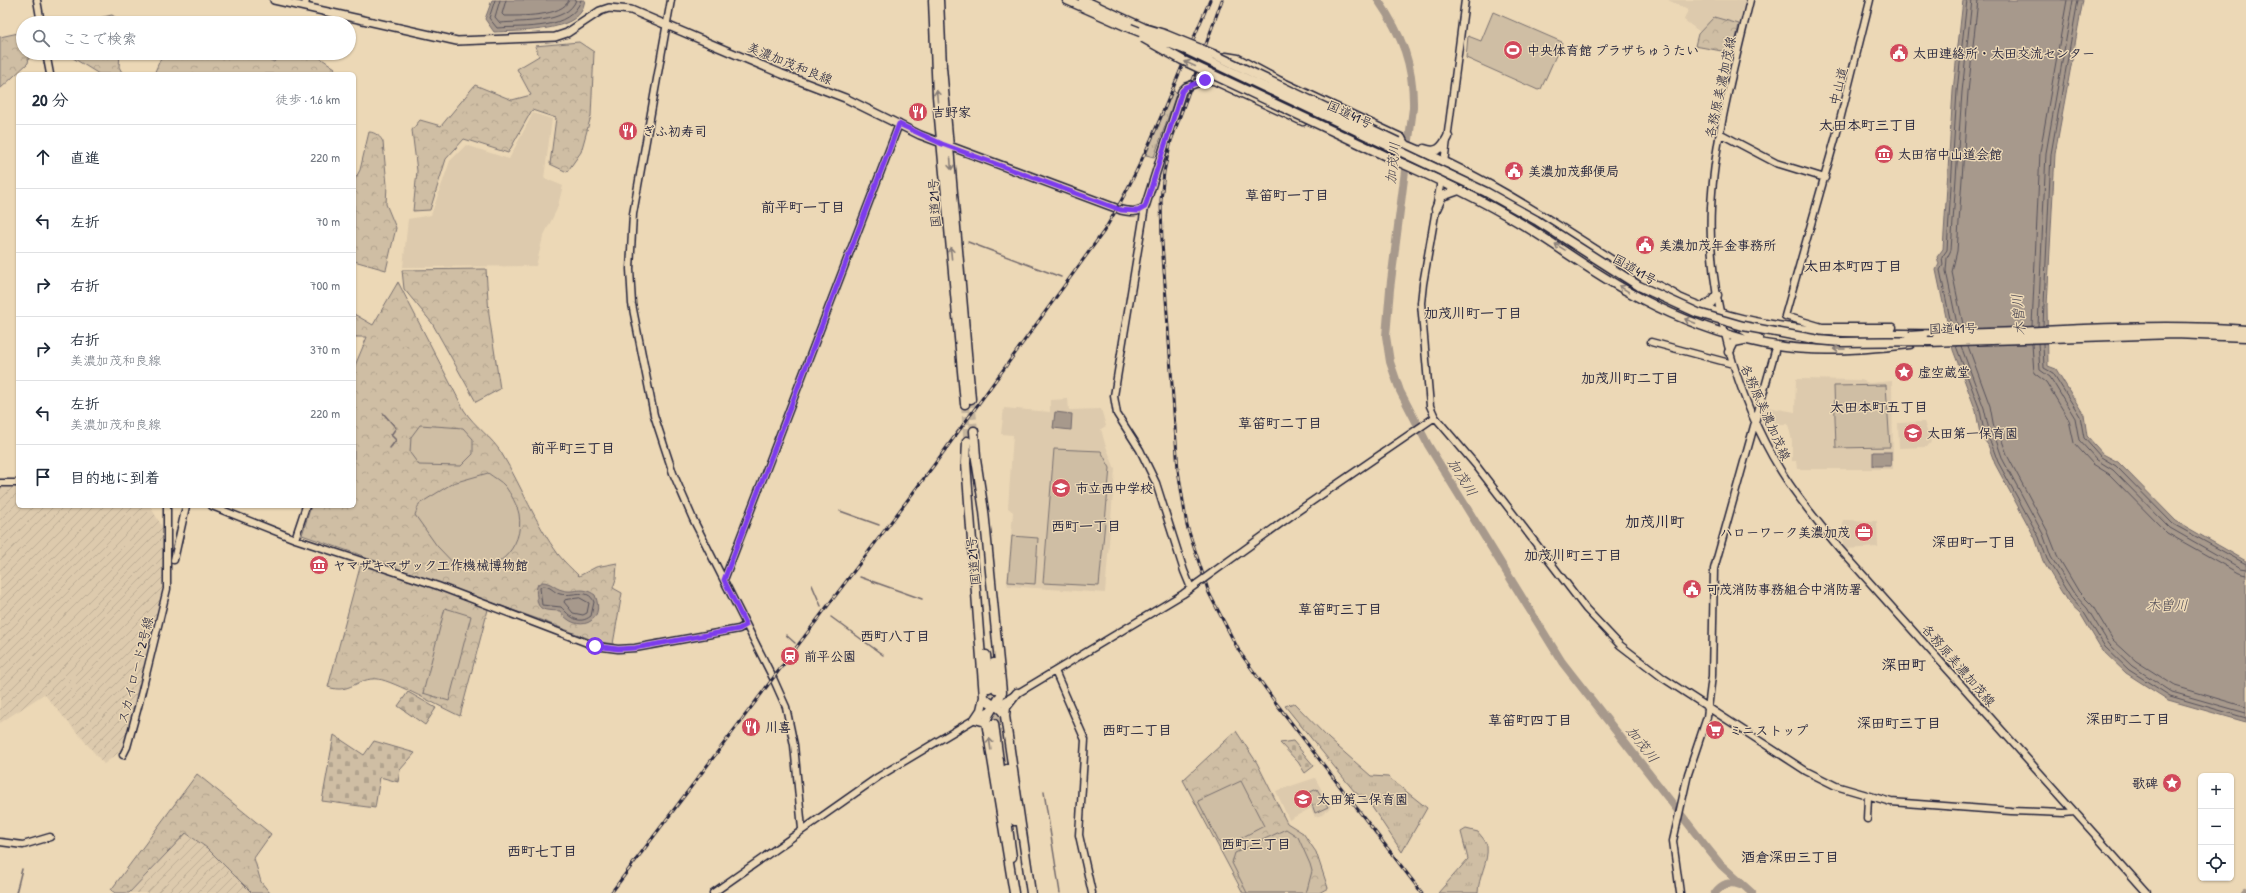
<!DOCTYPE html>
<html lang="ja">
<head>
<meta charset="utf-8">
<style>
	body { margin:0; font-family:"Patrick Hand","Klee One",sans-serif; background:#f6f6f7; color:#1f2937 }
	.controls { position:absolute; right:12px; bottom:12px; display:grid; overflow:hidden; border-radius:6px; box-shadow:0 1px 3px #0004 }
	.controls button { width:36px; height:36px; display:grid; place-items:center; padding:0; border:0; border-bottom:1px solid #e0e1e3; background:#fff; color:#1f2937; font:20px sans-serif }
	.stop { position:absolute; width:12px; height:12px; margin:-9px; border:3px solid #7c3aed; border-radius:50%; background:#fff }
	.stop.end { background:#7c3aed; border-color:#fff; box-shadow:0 1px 4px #0008 }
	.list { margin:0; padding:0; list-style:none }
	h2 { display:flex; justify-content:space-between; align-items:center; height:52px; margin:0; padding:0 16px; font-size:17px }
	h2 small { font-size:13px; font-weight:400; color:#747a83 }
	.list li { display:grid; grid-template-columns:26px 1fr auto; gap:12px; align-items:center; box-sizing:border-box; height:64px; padding:0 16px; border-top:1px solid #e0e1e3 }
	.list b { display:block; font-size:15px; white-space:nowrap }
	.list p { margin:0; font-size:13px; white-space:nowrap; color:#747a83 }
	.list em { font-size:13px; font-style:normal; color:#747a83 }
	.icon { flex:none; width:22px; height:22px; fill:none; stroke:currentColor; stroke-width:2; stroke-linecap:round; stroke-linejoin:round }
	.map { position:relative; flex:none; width:2246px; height:893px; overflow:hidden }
	.search { position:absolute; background:#fff; box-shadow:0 1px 3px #0004; left:16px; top:16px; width:340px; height:44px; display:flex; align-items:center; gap:10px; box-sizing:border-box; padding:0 14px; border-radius:22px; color:#747a83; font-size:15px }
	.panel { position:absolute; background:#fff; box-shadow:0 1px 3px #0004; left:16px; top:72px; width:340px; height:436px; border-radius:6px }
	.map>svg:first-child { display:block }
</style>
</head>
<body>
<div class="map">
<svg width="2246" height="893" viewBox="0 0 2246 893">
	<defs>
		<pattern id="industrial-furrows" width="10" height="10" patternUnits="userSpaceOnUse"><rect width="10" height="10" fill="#ddcaad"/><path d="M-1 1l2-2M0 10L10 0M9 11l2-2" fill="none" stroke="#bdad96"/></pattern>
		<pattern id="grass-tufts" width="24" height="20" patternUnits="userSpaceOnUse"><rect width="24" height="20" fill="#cfbea4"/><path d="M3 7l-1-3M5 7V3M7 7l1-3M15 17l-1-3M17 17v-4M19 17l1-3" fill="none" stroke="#b1a38e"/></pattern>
		<pattern id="forest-crowns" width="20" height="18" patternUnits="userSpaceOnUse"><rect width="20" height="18" fill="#cfbea4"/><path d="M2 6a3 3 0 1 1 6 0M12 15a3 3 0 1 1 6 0" fill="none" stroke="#b1a38e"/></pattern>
		<pattern id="cemetery-stones" width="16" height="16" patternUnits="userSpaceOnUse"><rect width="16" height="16" fill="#cfbea4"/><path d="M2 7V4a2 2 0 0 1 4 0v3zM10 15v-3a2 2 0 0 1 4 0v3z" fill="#b1a38e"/></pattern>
	</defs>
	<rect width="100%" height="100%" fill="#ecd8b6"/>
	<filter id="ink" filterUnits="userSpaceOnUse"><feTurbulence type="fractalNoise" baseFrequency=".025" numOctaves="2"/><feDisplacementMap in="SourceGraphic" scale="8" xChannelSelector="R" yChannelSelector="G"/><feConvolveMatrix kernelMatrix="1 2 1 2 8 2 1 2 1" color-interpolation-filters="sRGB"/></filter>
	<g filter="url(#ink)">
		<path fill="#ddcaad" d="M1668,0H1745L1739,24L1714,17L1700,32L1684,20L1688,10Z
			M533,113L552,119L544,178L563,186L557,209L543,237L536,266L403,267L408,219L431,215L450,161L466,145L509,159Z
			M1796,379L1861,380L1869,383L1892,381L1893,469H1797L1796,461H1792V441L1788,424H1763L1762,422V406L1795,412Z
			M1068,399L1069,410L1101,409L1106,426L1101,429L1105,444L1115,469L1105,593L1008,586L1007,583L1013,512L1008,508L1013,435L1001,434L1004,408L1050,412V400Z
			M1924,422L1931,442L1927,447L1899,448L1898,423Z
			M1843,520L1877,521L1878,547L1845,549L1843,546Z
			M1315,778L1331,807L1322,815L1315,817L1311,808L1289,820L1276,791Z"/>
		<path fill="url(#industrial-furrows)" d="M0,488H18V506H150L164,530L163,588L147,648L136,708L126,742L117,754L104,764L44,694L0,723Z
			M185,833L207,848L252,893H129Z"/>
		<path fill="url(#grass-tufts)" stroke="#787070" d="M1173,91L1177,92L1154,157L1146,155Z
			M1294,703L1329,739L1371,776L1388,777L1427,808L1402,852L1370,804L1354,791L1285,706Z
			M1466,829L1478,832C1481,836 1486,841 1487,846C1489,862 1478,877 1478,893H1438L1468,859L1461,832Z"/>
		<path fill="url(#forest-crowns)" stroke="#787070" d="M112,15L121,21L133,23H76Z
			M1714,17L1739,24L1734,49L1727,52L1695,46L1698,34Z
			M23,32V53H30L28,63L0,89V37Z
			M579,42L594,52L591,116L581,152L567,172L550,164L556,118L532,110L508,153L464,139L446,159L430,210L413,211L417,171L412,130L420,120L441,126L475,85L512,100L531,95L517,69L539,56L535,46Z
			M65,53H120L119,67L123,74H99Z
			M163,53H258L274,62L281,53H313L335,68L331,74H154Z
			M369,132C375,132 381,137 383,142L387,185L386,204L396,228L386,270L354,261V181L360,170Z
			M486,269L489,315L500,389L476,402L432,323L404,289L402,270Z
			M398,282L464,410C475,427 492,437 502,454C522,487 535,523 558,554C564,562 572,569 579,576L596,567L617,563L616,579L613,588L622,593L613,644L595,641L538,619L490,602L460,716C442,708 394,681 378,679C357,677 350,695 328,687L363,556L302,535L311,506H354V368L367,337H354V314L373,325Z
			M1236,731L1257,763L1287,823L1303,833L1316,852L1328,888L1319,893H1243L1183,780Z
			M197,774L271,834L254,858L261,882L270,893H252L207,848L186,833L129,893H115L111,890Z
			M1317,789L1328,807L1315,813L1308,793Z"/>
		<path fill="url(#cemetery-stones)" stroke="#787070" d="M408,692L436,708L425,725L398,706Z
			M334,735L364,755L374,741L415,753L400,770L398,782L380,777L375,808L322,801Z
			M1293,741L1314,766L1305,773L1298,762L1280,743Z"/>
		<path fill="#cfbea4" stroke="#787070" d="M1493,12L1562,42L1541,89L1538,90L1466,58L1468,36L1481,41Z
			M1886,385L1890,447L1836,448L1834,386Z
			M420,425L463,428L473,439V454L461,466L419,465L410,453L411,437Z
			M1054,449L1101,451L1110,468L1099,586L1043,583Z
			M488,473C493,477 501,481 505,486C511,494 517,505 519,514C525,549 493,577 460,570L437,546L415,515L419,504L453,483Z
			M1012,536L1038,538L1035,584L1008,582Z
			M445,608L471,616L449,701L423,693Z
			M1241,781L1264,826L1222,848L1198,801Z
			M1286,829L1298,837L1310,864L1312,871L1307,890L1305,893H1247L1232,863L1235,853Z"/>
		<path fill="#a7998c" stroke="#72696c" d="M492,0H585C584,4 583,9 581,12C568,32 516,31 494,32L485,19Z
			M1963,0H2083L2055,154L2047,306L2048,366L2056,369L2084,415L2087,436L2103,454L2118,462L2176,521L2246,561V722L2168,700L2126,673L2102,650L2080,613L2067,601L2043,561L2035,538L1995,464L1988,445L1980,434L1976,411L1953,350L1936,270L1939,264L1937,257L1943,249L1953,91Z
			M1055,412L1072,414L1071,430L1053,428Z
			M1873,452H1891V466H1873Z
			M542,582C551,582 554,588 562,590C576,594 581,585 595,595C607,623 576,635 560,611C547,610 537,612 537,597C536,592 536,588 538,584Z"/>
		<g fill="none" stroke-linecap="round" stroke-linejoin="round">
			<path stroke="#57525b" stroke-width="1" d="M495,0L489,18L497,28C524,26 571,31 581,0
				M500,0L495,17L500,23C521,21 568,24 576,0
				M506,0L502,14L504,16C519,16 563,17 569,0
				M2032,326L2040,152L2067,0
				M2038,326L2046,153L2073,0
				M2043,326L2051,154L2078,0
				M1952,329L1940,270L1943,265L1942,257L1947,250L1957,91L1967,0
				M1958,329L1946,271L1947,258L1951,250L1962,92L1972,0
				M1964,329L1952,272L1957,251L1968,92L1978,0
				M2038,343L2040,370L2050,377L2075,418L2079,440L2097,460L2113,470L2170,528L2240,568L2246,569
				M2043,343L2044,368L2053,373L2080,416L2084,438L2101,457L2116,466L2173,524L2246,564
				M2032,344L2034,373L2046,382L2069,420L2074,443L2093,464L2109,474L2167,533L2238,573L2246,575
				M1956,346L1980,410L1984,432L1991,443L1998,462L2039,537L2047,559L2071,598L2083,611L2105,647L2129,670L2170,696L2246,718
				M1961,346L1984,408L1989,430L1996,440L2003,460L2043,534L2051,557L2075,595L2087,608L2109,644L2132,666L2172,692L2246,713
				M1968,346L1990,406L1994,428L2001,438L2008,457L2048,532L2057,555L2079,592L2092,605L2113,640L2136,661L2175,686L2246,707
				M543,586C551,586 553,592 560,594C572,597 588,587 594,602L591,616C578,626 570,616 561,607L542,605L540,588Z
				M580,598L589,603L587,613L583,615L573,613L564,602L565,600Z"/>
			<path stroke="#72696c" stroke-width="1.5" d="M968,242L1061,277
				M383,413L396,428L391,435L396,440L390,448
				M840,511L879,525
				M860,577L922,599
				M812,585L821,606
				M831,617L883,655
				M786,635L795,643
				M1044,792L1060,893
				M16,893L22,869"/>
			<path stroke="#a7998c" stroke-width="8" d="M1378,0C1402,35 1414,65 1413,108L1390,289L1386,336L1390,362L1400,391L1428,445L1562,662L1704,844L1721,865L1752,893
				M1715,893C1722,884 1729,881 1740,885
				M2245,893L2246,892"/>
			<path stroke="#c4b49d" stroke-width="8" stroke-dasharray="8 4" stroke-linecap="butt" d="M971,399L974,431
				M965,404L967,436
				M989,688L994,724
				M998,703L1001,723"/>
			<g stroke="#22223b" stroke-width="9">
				<path id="secondary" d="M37,0L41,23
					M671,0L633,214L630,269L632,304L654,415L673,473L693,519L773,678L786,707L794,745L802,829
					M1465,0L1444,163L1423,284L1421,303L1430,406L1435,417L1475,464L1586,609L1620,645L1663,678L1806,771L1836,786L1891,802L2011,811L2064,813L2075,812
					M1750,0C1734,67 1714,140 1711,208C1707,294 1736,398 1781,471C1798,499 1819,523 1839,548L2147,893
					M1870,0L1836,136L1785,316L1822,327H1893
					M305,6L306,0
					M46,53L50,74
					M1721,134L1776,163L1825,178
					M1145,207L1114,396L1117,414L1140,450L1156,483L1184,571L1191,588
					M1651,342L1733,364
					M0,483H18
					M212,506L295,539L438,586L595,646L618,649L635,648L739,629L746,625
					M1295,513L1435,417
					M295,539L306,506
					M174,560L186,506
					M724,580L899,124
					M1055,671L1085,740L1079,835L1092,893
					M123,755L127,747L138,707L167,589V506
					M1867,819L1868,797
					M0,842L23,845L50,837
					M713,893L878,777L1183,594L1198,583
					M1680,893L1673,841L1688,774L1707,717L1712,676L1714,569L1775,351"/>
			</g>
			<g stroke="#22223b" stroke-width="10">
				<path id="primary" d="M274,0L457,41L555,37L567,33L600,11L609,8L631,10L782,74L845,98L920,135L1121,210C1131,212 1137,213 1145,207L1182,91L1186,87L1205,80"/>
			</g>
			<g stroke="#22223b" stroke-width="11">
				<path id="highway" d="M933,0L937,96L965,404
					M939,0L942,67L971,399
					M1067,0L1130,28
					M1083,0L1144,28
					M1205,80L1218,59L1226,57L1238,59L1279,81L1401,138L1404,144
					M1205,80H1214L1303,121
					M1398,142C1480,173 1555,224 1628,271C1644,281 1669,289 1682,300
					M1424,149C1437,154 1442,148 1448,137
					M1390,158C1434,177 1478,198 1520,223C1557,245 1592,272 1629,292C1666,313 1706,329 1747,340C1800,354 1856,350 1910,344
					M1436,209L1442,196L1459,190
					M1679,298C1749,330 1828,333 1904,334C2018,336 2133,321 2246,330
					M1701,307L1710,304L1717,295
					M1735,324L1759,339
					M1927,342L2175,334L2246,337
					M1729,352L1734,342L1744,340
					M974,431L976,457
					M967,441L966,463L984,697C990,706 1001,705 1005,716
					M975,453L984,511L1002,692C998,703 988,711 986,722
					M986,655L989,688
					M994,663L996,689
					M1017,693L1006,707L1005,716L1031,893
					M984,697L981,710L975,719L986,722L1014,893
					M994,724L1012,857
					M1007,769L1015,821"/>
			</g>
			<use href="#secondary" stroke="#ecd8b6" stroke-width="6"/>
			<use href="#primary" stroke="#ecd8b6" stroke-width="7"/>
			<use href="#highway" stroke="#ecd8b6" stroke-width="8"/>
			<g stroke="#22223b" stroke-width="3">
				<path id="rail" d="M1222,0L1171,141L1164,172L1161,200L1162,242L1178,470L1187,526L1209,593L1239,651L1276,703L1422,893
					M611,893L934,465L1104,231C1148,159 1176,77 1210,0"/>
			</g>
			<use href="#rail" stroke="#ecd8b6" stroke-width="1.5" stroke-dasharray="4.5" stroke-linecap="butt"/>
			<g stroke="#22223b" stroke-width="9" stroke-linecap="butt">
				<path id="secondary-bridge" d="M1198,583L1295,513"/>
			</g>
			<g stroke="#22223b" stroke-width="11" stroke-linecap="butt">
				<path id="highway-bridge" d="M1130,28L1186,50L1486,192L1536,220L1639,286L1698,313L1743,326L1819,340L1840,342L1934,341
					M1144,28L1164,34L1213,54L1398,142
					M1143,38L1182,60L1390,158
					M1909,336L1924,335"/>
			</g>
			<use href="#secondary-bridge" stroke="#ecd8b6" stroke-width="6"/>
			<use href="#highway-bridge" stroke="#ecd8b6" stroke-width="8"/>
		</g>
		<defs><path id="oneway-shaft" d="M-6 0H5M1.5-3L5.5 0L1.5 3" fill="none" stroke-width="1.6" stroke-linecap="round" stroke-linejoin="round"/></defs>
		<g stroke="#877d78">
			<use href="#oneway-shaft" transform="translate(1190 64) rotate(-155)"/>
			<use href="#oneway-shaft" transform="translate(937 96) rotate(-95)"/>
			<use href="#oneway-shaft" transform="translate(951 164) rotate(86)"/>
			<use href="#oneway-shaft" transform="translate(1560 247) rotate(-148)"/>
			<use href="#oneway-shaft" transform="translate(951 253) rotate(-96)"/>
			<use href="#oneway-shaft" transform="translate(1624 289) rotate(-149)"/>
			<use href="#oneway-shaft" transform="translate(1690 321) rotate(-158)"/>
			<use href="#oneway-shaft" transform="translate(1839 349) rotate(-180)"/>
			<use href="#oneway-shaft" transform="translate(990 744) rotate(-98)"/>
		</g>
	</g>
	<g fill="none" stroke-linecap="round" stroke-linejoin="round" filter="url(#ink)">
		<path stroke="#7c3aed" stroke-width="5" d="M595,646L618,649L635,648L739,629L746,625L724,580L899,124L942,144L1121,210L1138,211L1145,207L1182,91L1186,87L1205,80"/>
	</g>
	<defs>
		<g id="stadium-disc" transform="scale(1)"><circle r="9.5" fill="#d1495b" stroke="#ecd8b6"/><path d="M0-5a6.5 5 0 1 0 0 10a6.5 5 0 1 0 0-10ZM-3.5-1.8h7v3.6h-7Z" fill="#fff"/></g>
		<g id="civic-disc" transform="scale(1)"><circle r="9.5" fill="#d1495b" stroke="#ecd8b6"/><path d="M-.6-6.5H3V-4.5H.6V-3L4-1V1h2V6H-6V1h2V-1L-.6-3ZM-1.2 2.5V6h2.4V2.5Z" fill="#fff"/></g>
		<g id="restaurant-disc" transform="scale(1)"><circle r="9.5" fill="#d1495b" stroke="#ecd8b6"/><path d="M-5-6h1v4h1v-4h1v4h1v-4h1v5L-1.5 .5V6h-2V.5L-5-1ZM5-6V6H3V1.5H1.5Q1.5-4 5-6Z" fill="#fff"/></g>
		<g id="museum-disc" transform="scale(1)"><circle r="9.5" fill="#d1495b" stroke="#ecd8b6"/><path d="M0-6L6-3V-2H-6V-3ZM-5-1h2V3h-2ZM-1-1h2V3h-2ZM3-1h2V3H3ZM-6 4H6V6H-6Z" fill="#fff"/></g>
		<g id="sight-disc" transform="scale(1)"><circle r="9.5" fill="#d1495b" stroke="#ecd8b6"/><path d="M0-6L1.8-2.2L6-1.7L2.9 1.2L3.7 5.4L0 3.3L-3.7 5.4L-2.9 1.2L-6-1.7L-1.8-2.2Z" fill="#fff"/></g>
		<g id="school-disc" transform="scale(1)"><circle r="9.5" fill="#d1495b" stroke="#ecd8b6"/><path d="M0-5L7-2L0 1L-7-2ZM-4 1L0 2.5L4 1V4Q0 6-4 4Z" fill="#fff"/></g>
		<g id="office-disc" transform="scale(1)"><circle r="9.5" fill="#d1495b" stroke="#ecd8b6"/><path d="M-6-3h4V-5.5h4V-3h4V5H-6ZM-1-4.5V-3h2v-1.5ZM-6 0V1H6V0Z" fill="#fff"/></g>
		<g id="station-disc" transform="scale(1)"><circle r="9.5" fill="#d1495b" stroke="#ecd8b6"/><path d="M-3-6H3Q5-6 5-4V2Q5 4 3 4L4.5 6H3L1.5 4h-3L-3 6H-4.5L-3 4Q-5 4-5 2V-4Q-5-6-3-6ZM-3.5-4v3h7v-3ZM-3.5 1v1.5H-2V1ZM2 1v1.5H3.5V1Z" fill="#fff"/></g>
		<g id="supermarket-disc" transform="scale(1)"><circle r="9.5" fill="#d1495b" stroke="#ecd8b6"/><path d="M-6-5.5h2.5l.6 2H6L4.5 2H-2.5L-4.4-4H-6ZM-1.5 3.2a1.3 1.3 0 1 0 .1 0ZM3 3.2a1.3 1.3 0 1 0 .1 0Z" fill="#fff"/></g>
	</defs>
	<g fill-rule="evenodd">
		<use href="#stadium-disc" x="1513" y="50"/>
		<use href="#civic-disc" x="1899" y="53"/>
		<use href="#restaurant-disc" x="918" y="112"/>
		<use href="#restaurant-disc" x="628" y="131"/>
		<use href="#museum-disc" x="1884" y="154"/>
		<use href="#civic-disc" x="1514" y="171"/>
		<use href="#civic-disc" x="1645" y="245"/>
		<use href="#sight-disc" x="1904" y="372"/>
		<use href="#school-disc" x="1913" y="433"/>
		<use href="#school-disc" x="1061" y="488"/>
		<use href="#office-disc" x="1864" y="532"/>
		<use href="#museum-disc" x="319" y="565"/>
		<use href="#civic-disc" x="1692" y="589"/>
		<use href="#station-disc" x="790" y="656"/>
		<use href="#restaurant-disc" x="751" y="727"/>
		<use href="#supermarket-disc" x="1715" y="730"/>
		<use href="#sight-disc" x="2172" y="783"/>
		<use href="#school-disc" x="1303" y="799"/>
	</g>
	<g text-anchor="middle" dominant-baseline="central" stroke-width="3" stroke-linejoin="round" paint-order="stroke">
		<g font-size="13" font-weight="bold" fill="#22223b" stroke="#ecd8b6" text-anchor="start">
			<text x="1527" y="50">中央体育館 プラザちゅうたい</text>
			<text x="1913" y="53">太田連絡所・太田交流センター</text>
			<text x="932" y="112">吉野家</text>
			<text x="642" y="131">ぎふ初寿司</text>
			<text x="1898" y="154">太田宿中山道会館</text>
			<text x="1528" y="171">美濃加茂郵便局</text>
			<text x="1659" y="245">美濃加茂年金事務所</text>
			<text x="1918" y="372">虚空蔵堂</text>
			<text x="1927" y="433">太田第一保育園</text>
			<text x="1075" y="488">市立西中学校</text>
			<text x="1850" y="532" text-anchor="end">ハローワーク美濃加茂</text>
			<text x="333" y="565">ヤマザキマザック工作機械博物館</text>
			<text x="1706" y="589">可茂消防事務組合中消防署</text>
			<text x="804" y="656">前平公園</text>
			<text x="765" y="727">川喜</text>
			<text x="1729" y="730">ミニストップ</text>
			<text x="2158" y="783" text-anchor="end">歌碑</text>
			<text x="1317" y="799">太田第二保育園</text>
		</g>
		<g font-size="13" fill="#22223b" stroke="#ecd8b6">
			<text transform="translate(790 63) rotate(22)">美濃加茂和良線</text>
			<text transform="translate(1838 86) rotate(-76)">中山道</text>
			<text transform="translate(1720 87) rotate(-78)">各務原美濃加茂線</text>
			<text transform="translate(1350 114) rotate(25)">国道41号</text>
			<text transform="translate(934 203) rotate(-94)">国道21号</text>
			<text transform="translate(1635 269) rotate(30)">国道41号</text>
			<text transform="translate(1953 328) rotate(-1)">国道41号</text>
			<text transform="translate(1766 412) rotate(66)">各務原美濃加茂線</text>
			<text transform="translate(973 561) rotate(-96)">国道21号</text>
			<text transform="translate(1959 665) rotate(49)">各務原美濃加茂線</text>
			<text transform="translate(135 670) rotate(-76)">スカイロード2号線</text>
		</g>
		<g font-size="14" font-weight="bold" fill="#22223b" stroke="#ecd8b6">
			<text x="1868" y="124">太田本町三丁目</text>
			<text x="1287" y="194">草笛町一丁目</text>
			<text x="803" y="206">前平町一丁目</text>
			<text x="1853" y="265">太田本町四丁目</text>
			<text x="1473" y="312">加茂川町一丁目</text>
			<text x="1630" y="377">加茂川町二丁目</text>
			<text x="1879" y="406">太田本町五丁目</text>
			<text x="1280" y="422">草笛町二丁目</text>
			<text x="573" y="447">前平町三丁目</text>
			<text x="1086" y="525">西町一丁目</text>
			<text x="1974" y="541">深田町一丁目</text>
			<text x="1573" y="554">加茂川町三丁目</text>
			<text x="1340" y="608">草笛町三丁目</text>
			<text x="895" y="635">西町八丁目</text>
			<text x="2128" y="718">深田町二丁目</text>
			<text x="1530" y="719">草笛町四丁目</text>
			<text x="1899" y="722">深田町三丁目</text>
			<text x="1137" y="729">西町二丁目</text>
			<text x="1256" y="843">西町三丁目</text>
			<text x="542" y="850">西町七丁目</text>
			<text x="1790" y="856">酒倉深田三丁目</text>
		</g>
		<g font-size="14" font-style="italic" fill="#4a4653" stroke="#ecd8b6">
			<text transform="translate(1392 163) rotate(-84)">加茂川</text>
			<text transform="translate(2018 315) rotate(-95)">木曽川</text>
			<text transform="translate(1463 477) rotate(58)">加茂川</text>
			<text x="2167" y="604">木曽川</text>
			<text transform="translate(1643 744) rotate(52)">加茂川</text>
		</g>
		<g font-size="15" font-weight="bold" fill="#22223b" stroke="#ecd8b6">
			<text x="1655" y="521">加茂川町</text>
			<text x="1904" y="664">深田町</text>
		</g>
	</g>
</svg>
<div class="controls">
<button>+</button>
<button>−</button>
<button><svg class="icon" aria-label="locate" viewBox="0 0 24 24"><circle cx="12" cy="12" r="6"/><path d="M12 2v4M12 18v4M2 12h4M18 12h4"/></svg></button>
</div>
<div class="stop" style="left:595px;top:646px"></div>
<div class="stop end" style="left:1205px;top:80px"></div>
<div class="search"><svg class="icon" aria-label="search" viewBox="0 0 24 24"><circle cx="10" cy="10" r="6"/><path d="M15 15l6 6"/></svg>ここで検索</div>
<section class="panel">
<h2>20 分<small>徒歩 · 1.6 km</small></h2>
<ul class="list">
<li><svg class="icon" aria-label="ahead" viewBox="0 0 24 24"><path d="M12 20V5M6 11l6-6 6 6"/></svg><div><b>直進</b></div><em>220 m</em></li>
<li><svg class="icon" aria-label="left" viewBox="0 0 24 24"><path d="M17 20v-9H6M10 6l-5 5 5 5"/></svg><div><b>左折</b></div><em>70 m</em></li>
<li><svg class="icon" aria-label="right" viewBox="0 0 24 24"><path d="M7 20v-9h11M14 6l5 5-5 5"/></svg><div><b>右折</b></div><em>700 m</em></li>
<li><svg class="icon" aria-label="right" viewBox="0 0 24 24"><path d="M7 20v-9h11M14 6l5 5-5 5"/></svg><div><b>右折</b><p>美濃加茂和良線</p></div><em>370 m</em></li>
<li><svg class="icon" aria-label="left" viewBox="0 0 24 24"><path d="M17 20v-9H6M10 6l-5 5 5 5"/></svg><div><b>左折</b><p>美濃加茂和良線</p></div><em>220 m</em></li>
<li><svg class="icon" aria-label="arrive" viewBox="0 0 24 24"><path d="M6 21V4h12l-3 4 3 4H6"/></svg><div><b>目的地に到着</b></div></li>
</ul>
</section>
</div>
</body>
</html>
